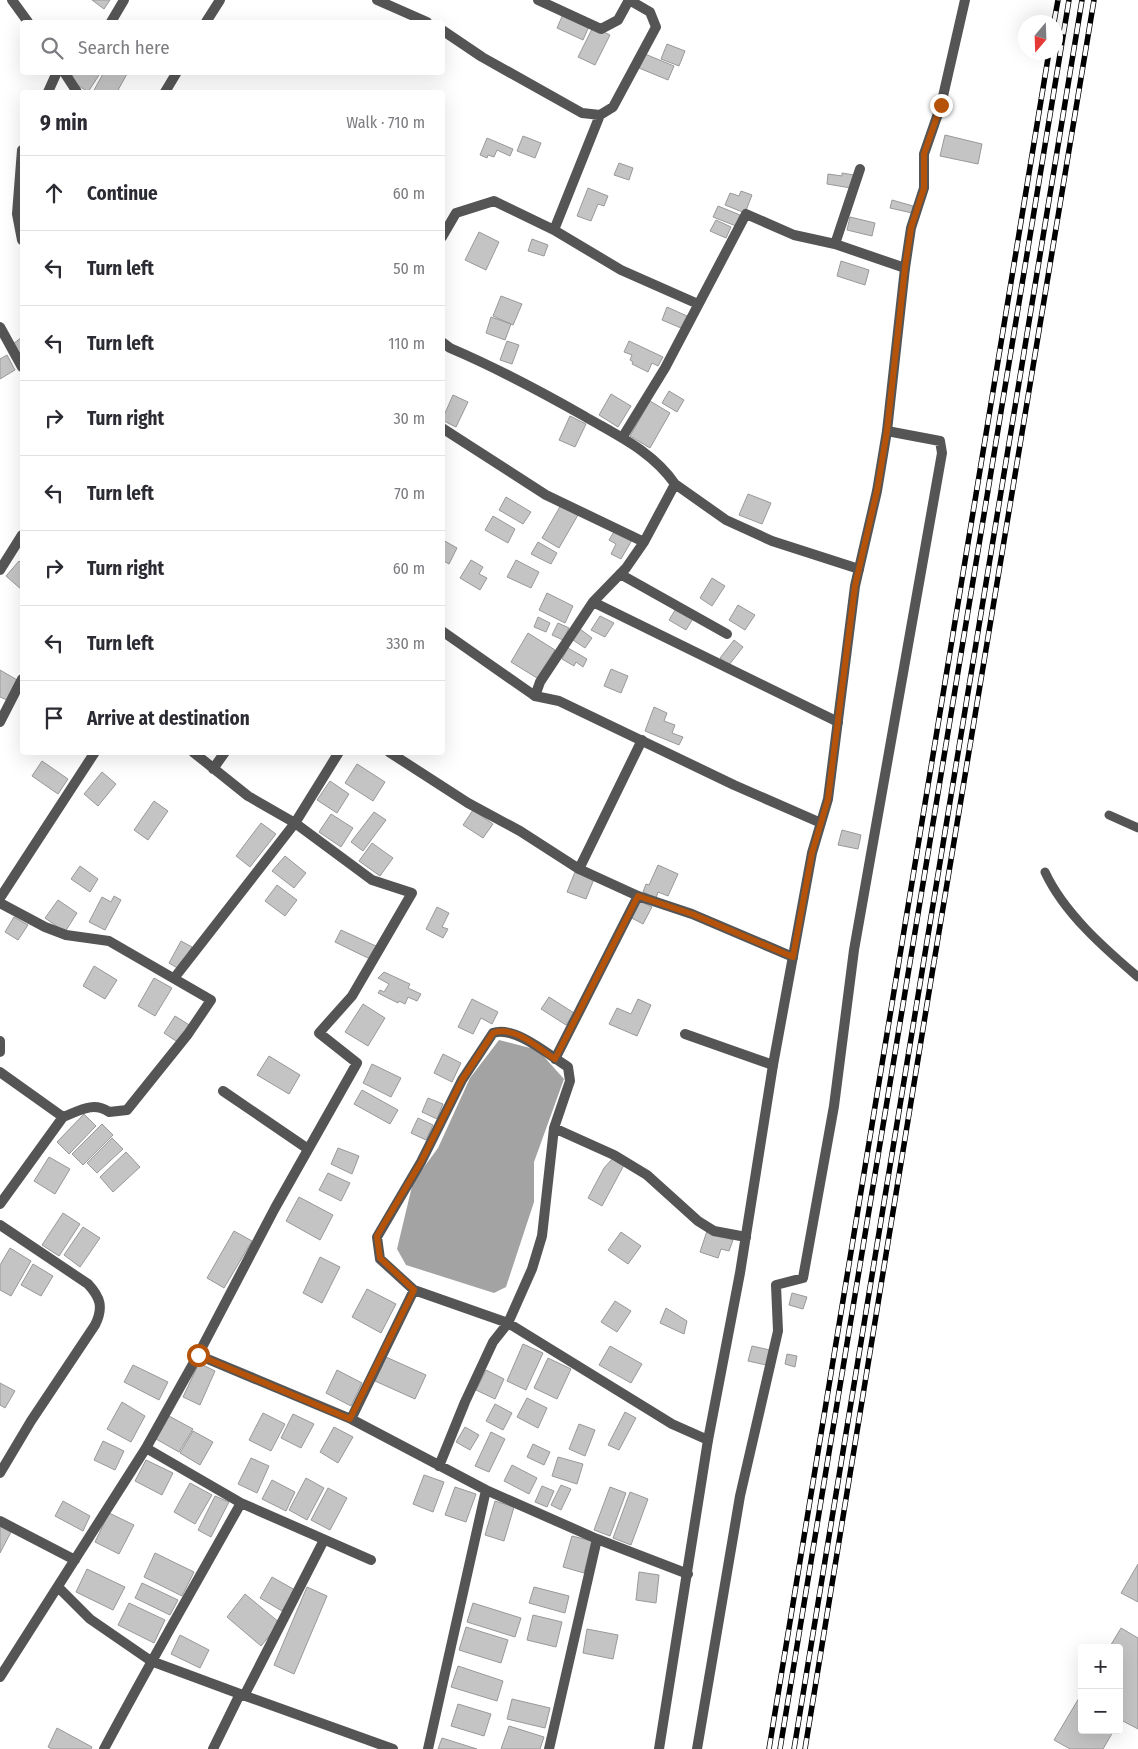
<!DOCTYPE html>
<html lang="en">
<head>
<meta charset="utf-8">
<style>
	body { margin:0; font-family:"Fira Sans Condensed",sans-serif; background:#f7f7f7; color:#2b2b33 }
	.controls { position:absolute; right:15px; bottom:15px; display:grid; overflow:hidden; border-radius:5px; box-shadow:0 5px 20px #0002 }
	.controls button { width:45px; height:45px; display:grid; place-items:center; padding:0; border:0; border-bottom:1px solid #e1e1e2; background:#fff; color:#2b2b33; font:25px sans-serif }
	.compass { position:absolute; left:1018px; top:15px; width:45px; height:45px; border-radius:50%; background:#fff; box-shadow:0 5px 20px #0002; rotate:199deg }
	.stop { position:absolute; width:15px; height:15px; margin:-11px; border:4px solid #b45309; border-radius:50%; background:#fff }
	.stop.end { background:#b45309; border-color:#fff; box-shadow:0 1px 5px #0008 }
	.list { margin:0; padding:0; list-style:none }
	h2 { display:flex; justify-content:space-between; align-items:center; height:65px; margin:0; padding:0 20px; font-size:21px }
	h2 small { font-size:16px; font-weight:400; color:#7c7c81 }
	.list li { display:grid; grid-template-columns:32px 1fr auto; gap:15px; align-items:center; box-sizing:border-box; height:75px; padding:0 20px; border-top:1px solid #e1e1e2 }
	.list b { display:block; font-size:19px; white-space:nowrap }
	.list em { font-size:16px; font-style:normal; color:#7c7c81 }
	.icon { flex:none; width:28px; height:28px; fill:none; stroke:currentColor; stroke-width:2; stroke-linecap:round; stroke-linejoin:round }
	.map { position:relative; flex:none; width:1138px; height:1749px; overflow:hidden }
	.search { position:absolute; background:#fff; box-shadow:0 5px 20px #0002; left:20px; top:20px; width:425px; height:55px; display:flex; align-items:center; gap:12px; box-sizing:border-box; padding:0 18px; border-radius:5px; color:#7c7c81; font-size:19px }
	.panel { position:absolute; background:#fff; box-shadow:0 5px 20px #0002; left:20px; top:90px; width:425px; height:665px; border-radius:5px }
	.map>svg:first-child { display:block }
</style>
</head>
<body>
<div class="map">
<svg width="1138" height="1749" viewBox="0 0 1138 1749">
	<rect width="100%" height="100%" fill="#fff"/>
	<path fill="#a3a3a3" d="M499,1040L538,1050L564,1079L534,1162V1202L506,1287L494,1293L406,1265L397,1249L413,1182L438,1148L470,1078Z"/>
	<path fill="#c4c4c4" stroke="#999" d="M92,0H110L104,9Z
		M564,12L590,24L583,40L557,28Z
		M593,27L610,35L595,65L578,57Z
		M667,44L685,51L679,66L661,59Z
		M645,54L674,66L668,80L639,68Z
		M75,72H101L88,92L70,80Z
		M104,72H128L117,92H93Z
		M945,135L982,144L978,164L940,156Z
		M523,136L541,143L535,158L517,151Z
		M487,138L513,149L510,156L497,150L494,157L488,155L487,158L480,155Z
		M619,163L633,168L629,180L614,175Z
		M842,173L854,175L851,188L827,184L828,174L842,176Z
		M588,188L608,196L604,206L598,204L591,221L577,216Z
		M741,191L752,195L745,213L725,205L730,193L739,196Z
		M892,200L913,206L912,213L890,208Z
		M718,206L740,215L736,226L713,217Z
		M850,217L875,223L872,236L847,230Z
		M716,220L731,227L726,238L710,231Z
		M479,232L499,242L486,270L465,260Z
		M532,239L548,245L544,256L528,251Z
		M841,261L869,270L865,285L837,276Z
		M501,296L522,304L513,325L493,316Z
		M667,307L687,316L681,328L662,320Z
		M491,317L511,324L505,340L486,333Z
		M22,337V357L13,344Z
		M507,341L519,345L512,364L500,360Z
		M629,341L663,357L658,366L652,363L648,372L632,364L633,362L630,360L632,355L624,352Z
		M7,355L15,370L0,379V359Z
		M669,391L684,400L677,412L662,403Z
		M611,394L631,406L618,427L599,415Z
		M453,395L468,402L456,427L442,420Z
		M650,401L670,413L650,448L630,436Z
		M570,416L586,424L575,447L559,440Z
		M748,494L771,503L762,524L739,515Z
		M506,497L531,512L523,524L499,510Z
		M561,505L578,515L559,548L542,538Z
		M493,516L515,529L508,543L485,530Z
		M615,530L632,540L621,559L611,554L616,544L609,540Z
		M443,540L457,548L449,564L442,560Z
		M538,542L557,553L551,564L531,554Z
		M471,560L483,567L479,574L487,578L480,590L460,578Z
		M516,560L539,572L531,588L507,577Z
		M19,561L22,564V590L6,576Z
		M712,578L725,586L712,606L700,598Z
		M547,593L573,606L565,623L539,610Z
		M738,605L755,615L745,630L729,620Z
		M677,607L694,617L686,630L669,620Z
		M600,616L614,623L605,637L591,630Z
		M538,617L550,623L546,632L534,627Z
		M558,623L569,628L563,640L552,635Z
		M580,629L592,638L585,648L573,640Z
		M528,633L555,650L537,678L511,662Z
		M734,640L743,647L729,665L720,658Z
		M568,648L587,659L583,667L576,662L574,666L562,659Z
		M611,669L628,676L621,693L604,686Z
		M0,670L19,681L7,700L0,697Z
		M654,707L667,713L664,721L675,725L672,733L683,737L679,745L645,731Z
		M42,761L68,779L58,794L32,776Z
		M357,764L385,782L373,801L345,783Z
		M102,772L116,784L98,806L84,794Z
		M330,781L349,794L337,813L317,800Z
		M154,801L168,811L148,840L134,830Z
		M473,810L493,824L483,838L463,825Z
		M374,812L386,820L363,851L351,842Z
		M331,814L353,828L341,847L319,832Z
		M261,823L276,834L250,867L236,856Z
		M842,830L861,835L858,849L838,845Z
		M372,843L393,858L380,876L359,861Z
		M285,856L306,873L294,888L272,871Z
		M658,865L678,874L668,896L658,892L656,898L643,892L646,884L649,885Z
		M80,866L98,879L90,892L71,879Z
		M575,872L594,879L586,899L567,892Z
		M277,885L297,900L285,916L265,901Z
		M114,896L121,900L105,930L89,922L102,897L111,902Z
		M58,900L77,913L65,932L45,918Z
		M637,900L652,907L643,924L628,916Z
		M437,907L449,913L442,927L448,929L443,938L426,929Z
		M14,917L28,925L18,940L5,932Z
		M341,930L378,947L372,960L335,942Z
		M181,941L192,947L179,969L169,963Z
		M94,966L117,980L105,999L83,986Z
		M384,972L410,984L408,988L421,994L417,1001L408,997L405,1004L399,1001L398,1003L378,993L380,990L384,992L389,984L378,978Z
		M154,978L172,988L155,1016L138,1006Z
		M549,997L574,1013L566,1025L541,1009Z
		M472,999L498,1012L492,1024L481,1018L473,1034L458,1027Z
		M638,999L651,1005L637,1036L609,1024L617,1008L631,1014Z
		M363,1004L385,1018L368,1046L345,1032Z
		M175,1016L191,1026L179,1043L164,1033Z
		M443,1054L461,1063L452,1082L434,1073Z
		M269,1056L300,1075L289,1094L257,1075Z
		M372,1064L401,1078L391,1097L363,1083Z
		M362,1090L398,1110L390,1124L354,1104Z
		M428,1098L443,1104L437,1119L422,1112Z
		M84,1114L96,1126L69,1154L57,1142Z
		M418,1118L433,1125L426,1140L411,1133Z
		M102,1124L113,1135L83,1165L72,1154Z
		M112,1138L123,1149L97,1173L87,1163Z
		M338,1148L359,1156L352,1174L331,1164Z
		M126,1152L140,1167L113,1192L100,1177Z
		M49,1157L70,1169L55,1194L34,1181Z
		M613,1158L624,1165L602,1206L588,1198L604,1168Z
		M328,1173L350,1183L341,1201L319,1190Z
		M299,1197L333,1215L320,1240L286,1221Z
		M63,1213L80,1224L59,1256L42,1245Z
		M83,1227L100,1238L80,1267L64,1255Z
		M234,1231L252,1241L224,1288L207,1278Z
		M707,1231L733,1240L729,1251L721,1249L718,1258L700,1252Z
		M621,1232L641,1246L628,1264L608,1250Z
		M10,1248L31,1261L11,1296L0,1290V1265Z
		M320,1257L340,1267L322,1303L303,1293Z
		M33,1264L53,1276L41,1296L21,1285Z
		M367,1289L396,1304L381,1333L352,1317Z
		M792,1293L807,1297L803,1309L789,1305Z
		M615,1301L631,1311L617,1332L601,1322Z
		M666,1308L687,1321L684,1334L660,1323Z
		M523,1344L543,1353L526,1390L507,1381Z
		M610,1346L642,1364L631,1383L599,1365Z
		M752,1346L770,1350L766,1365L748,1361Z
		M787,1354L797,1356L795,1367L785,1364Z
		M386,1357L426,1375L415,1399L375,1381Z
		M548,1358L571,1369L557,1399L534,1388Z
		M199,1363L215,1371L200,1405L183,1397Z
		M133,1365L168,1382L159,1400L124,1382Z
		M337,1370L362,1383L351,1406L326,1393Z
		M486,1370L504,1379L495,1399L476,1390Z
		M0,1383L15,1391L5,1408L0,1405Z
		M527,1398L547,1408L538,1428L517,1417Z
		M122,1402L145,1416L131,1442L107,1429Z
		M495,1404L512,1413L503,1430L486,1421Z
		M625,1412L636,1418L619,1450L608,1445Z
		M263,1413L285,1424L271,1451L249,1440Z
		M293,1414L314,1424L301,1448L281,1438Z
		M169,1416L193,1429L179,1452L156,1439Z
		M579,1424L595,1430L585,1456L569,1449Z
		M334,1427L353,1437L338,1463L320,1452Z
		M465,1427L479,1435L470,1450L456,1442Z
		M193,1431L213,1442L200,1465L180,1453Z
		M491,1432L505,1439L489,1472L475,1466Z
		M103,1441L124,1451L115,1470L94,1460Z
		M533,1444L550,1452L544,1465L527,1457Z
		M558,1457L583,1464L577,1484L552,1476Z
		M251,1458L269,1466L257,1493L238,1484Z
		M146,1460L173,1473L162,1495L135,1481Z
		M512,1465L537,1478L529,1494L504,1481Z
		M424,1475L444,1482L433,1512L413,1504Z
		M306,1478L324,1488L307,1520L289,1510Z
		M272,1480L295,1492L286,1511L262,1499Z
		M190,1483L212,1495L195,1524L174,1512Z
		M561,1485L571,1489L561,1510L551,1505Z
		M542,1486L554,1491L547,1507L535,1502Z
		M455,1487L476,1494L466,1522L445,1515Z
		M610,1487L626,1493L610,1536L594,1530Z
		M328,1488L347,1498L330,1530L311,1520Z
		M630,1492L648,1499L631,1545L613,1538Z
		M215,1496L229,1502L211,1537L198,1530Z
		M63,1501L90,1516L83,1531L55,1516Z
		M495,1501L514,1507L504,1541L485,1535Z
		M109,1513L134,1525L119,1554L95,1542Z
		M0,1526L11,1532L0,1553Z
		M572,1536L592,1541L584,1573L563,1567Z
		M155,1553L194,1572L182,1596L144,1577Z
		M1138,1564V1602L1121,1593Z
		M87,1569L125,1587L113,1610L76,1592Z
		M639,1572L659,1575L656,1603L636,1600Z
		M272,1577L295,1590L282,1611L260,1598Z
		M142,1583L178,1600L170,1615L135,1598Z
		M307,1587L327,1596L294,1674L274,1665Z
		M534,1587L569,1596L565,1613L529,1603Z
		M245,1594L280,1623L261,1646L227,1617Z
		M129,1603L165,1620L154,1643L118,1625Z
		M473,1603L521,1618L515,1637L467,1622Z
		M533,1615L562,1622L556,1647L527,1640Z
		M466,1627L508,1640L501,1663L459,1650Z
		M1121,1628L1138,1638V1729L1121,1720L1119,1722V1648H1109Z
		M587,1629L618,1635L613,1659L583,1653Z
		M180,1635L209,1650L200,1668L171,1654Z
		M458,1666L503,1681L497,1701L451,1687Z
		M1082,1693V1730H1114L1103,1749H1070L1054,1740Z
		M512,1699L550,1708L545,1728L507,1719Z
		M458,1704L491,1714L484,1736L451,1726Z
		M509,1726L544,1737L540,1749H501Z
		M57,1728L92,1747L91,1749H52L48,1747Z
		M442,1738L477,1749H438Z"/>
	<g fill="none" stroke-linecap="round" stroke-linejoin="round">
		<path stroke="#555" stroke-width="9" d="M1109,815L1138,828
			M1045,872C1064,913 1104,948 1138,977"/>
		<path stroke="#555" stroke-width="10" d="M377,0L427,22
			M538,0L601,29L618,20L629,0
			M111,22L124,0
			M206,22L220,0
			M442,30L482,57L582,113L600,115L613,107L656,27L650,12L629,0
			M64,72L77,92
			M165,92L177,72
			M554,230L600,115
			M442,237L456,213L494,201L554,230L621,270L698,304
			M835,244L860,169
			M0,327L22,367
			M442,342L450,348C497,368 540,391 584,416C618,436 652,451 675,484L644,542L626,568L593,602L540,682L535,696
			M442,428L546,495L644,542
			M622,438L665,368L746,214L794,235L835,244L905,268
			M675,484L726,520L772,541L859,569
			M0,570L22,535
			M620,574L727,634
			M593,602L838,722
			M0,722L22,679
			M339,752L295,823L372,880L412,893L352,996L319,1033L357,1063L275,1208L198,1355L351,1419L486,1490L428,1749
			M389,752L468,803L520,831L579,869L638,896L692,914L793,957
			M213,769L225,752
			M579,869L642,740
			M0,898L95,752
			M0,903L45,927L66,935L109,941L211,1000L188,1034L127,1110L109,1112C93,1101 79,1111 63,1117L0,1072
			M175,977L295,823L248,796L193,752
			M685,1034L773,1065
			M0,1041V1052
			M555,1059L638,896
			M223,1091L308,1149
			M554,1128L614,1155L647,1175L698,1221L714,1231L746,1237
			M0,1204L63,1117
			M0,1225L88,1284C100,1297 104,1307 95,1325L31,1421L0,1473
			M351,1419L414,1290
			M146,1448L241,1503L371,1560
			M439,1466L465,1402L493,1342L508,1323L532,1269L542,1236L554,1128L570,1081L568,1067C549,1055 514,1025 493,1033L462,1080L421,1162L377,1237L380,1259L414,1290L508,1323L672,1424L708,1440
			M486,1490L597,1539L549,1749
			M0,1521L75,1560
			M597,1539L688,1574
			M58,1587L90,1619L151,1661L240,1694L213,1749
			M0,1677L146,1448L198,1355
			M240,1694L393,1749
			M244,1696L324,1540
			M104,1749C148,1666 195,1585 241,1503
			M697,1749L740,1496L778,1331L776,1285L803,1278L834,1106L854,950L942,453L940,441L887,431"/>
		<path stroke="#555" stroke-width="10" d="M12,0L28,22
			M48,92L57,72
			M22,150L17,214L22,240
			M442,631L535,696L559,701L734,785L821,823
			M659,1749L708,1440L740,1273L773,1065L812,853L828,799L855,586L877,491L887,431L905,268L911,228L924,188V154L941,105L965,0"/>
		<g stroke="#000" stroke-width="5.5">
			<path id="rail" d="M1054,22L1058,0
				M769,1749L1049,52
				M780,1749L1069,0
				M794,1749L1082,0
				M805,1749L930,986L1094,0"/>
		</g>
		<use href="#rail" stroke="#fff" stroke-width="4" stroke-dasharray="11" stroke-linecap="butt"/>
	</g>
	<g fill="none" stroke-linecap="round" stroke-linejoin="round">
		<path stroke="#b45309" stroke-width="6" d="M198,1355L350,1419L414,1290L380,1258L377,1236L421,1162L462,1080L493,1033C514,1025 538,1048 555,1059L638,896L692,914L793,957L812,853L828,799L855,586L877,491L887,431L905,268L911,228L924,188V154L941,105"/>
	</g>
</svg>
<div class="controls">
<button>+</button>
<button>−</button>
</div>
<svg class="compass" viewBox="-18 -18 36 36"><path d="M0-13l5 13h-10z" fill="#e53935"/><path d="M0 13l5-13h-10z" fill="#7c7c81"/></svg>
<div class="stop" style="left:198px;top:1355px"></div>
<div class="stop end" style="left:941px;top:105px"></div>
<div class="search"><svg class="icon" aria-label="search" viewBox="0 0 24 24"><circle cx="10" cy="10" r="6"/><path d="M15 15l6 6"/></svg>Search here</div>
<section class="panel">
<h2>9 min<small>Walk · 710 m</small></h2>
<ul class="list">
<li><svg class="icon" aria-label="ahead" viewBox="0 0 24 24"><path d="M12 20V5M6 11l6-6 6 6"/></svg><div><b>Continue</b></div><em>60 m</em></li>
<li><svg class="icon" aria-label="left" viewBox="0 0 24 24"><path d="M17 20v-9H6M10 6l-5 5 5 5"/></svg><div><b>Turn left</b></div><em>50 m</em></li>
<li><svg class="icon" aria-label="left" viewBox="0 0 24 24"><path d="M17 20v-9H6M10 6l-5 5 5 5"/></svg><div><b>Turn left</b></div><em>110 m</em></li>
<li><svg class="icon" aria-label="right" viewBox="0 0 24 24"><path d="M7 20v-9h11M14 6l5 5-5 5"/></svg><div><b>Turn right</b></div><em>30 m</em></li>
<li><svg class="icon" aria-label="left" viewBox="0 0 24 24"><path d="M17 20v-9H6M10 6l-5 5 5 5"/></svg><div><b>Turn left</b></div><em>70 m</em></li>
<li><svg class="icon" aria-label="right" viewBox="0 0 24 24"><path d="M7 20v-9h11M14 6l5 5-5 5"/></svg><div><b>Turn right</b></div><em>60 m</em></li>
<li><svg class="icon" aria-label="left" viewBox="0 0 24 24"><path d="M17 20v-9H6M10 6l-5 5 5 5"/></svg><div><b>Turn left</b></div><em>330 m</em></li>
<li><svg class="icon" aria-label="arrive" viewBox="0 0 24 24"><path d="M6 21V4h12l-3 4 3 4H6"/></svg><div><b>Arrive at destination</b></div></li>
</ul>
</section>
</div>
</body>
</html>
